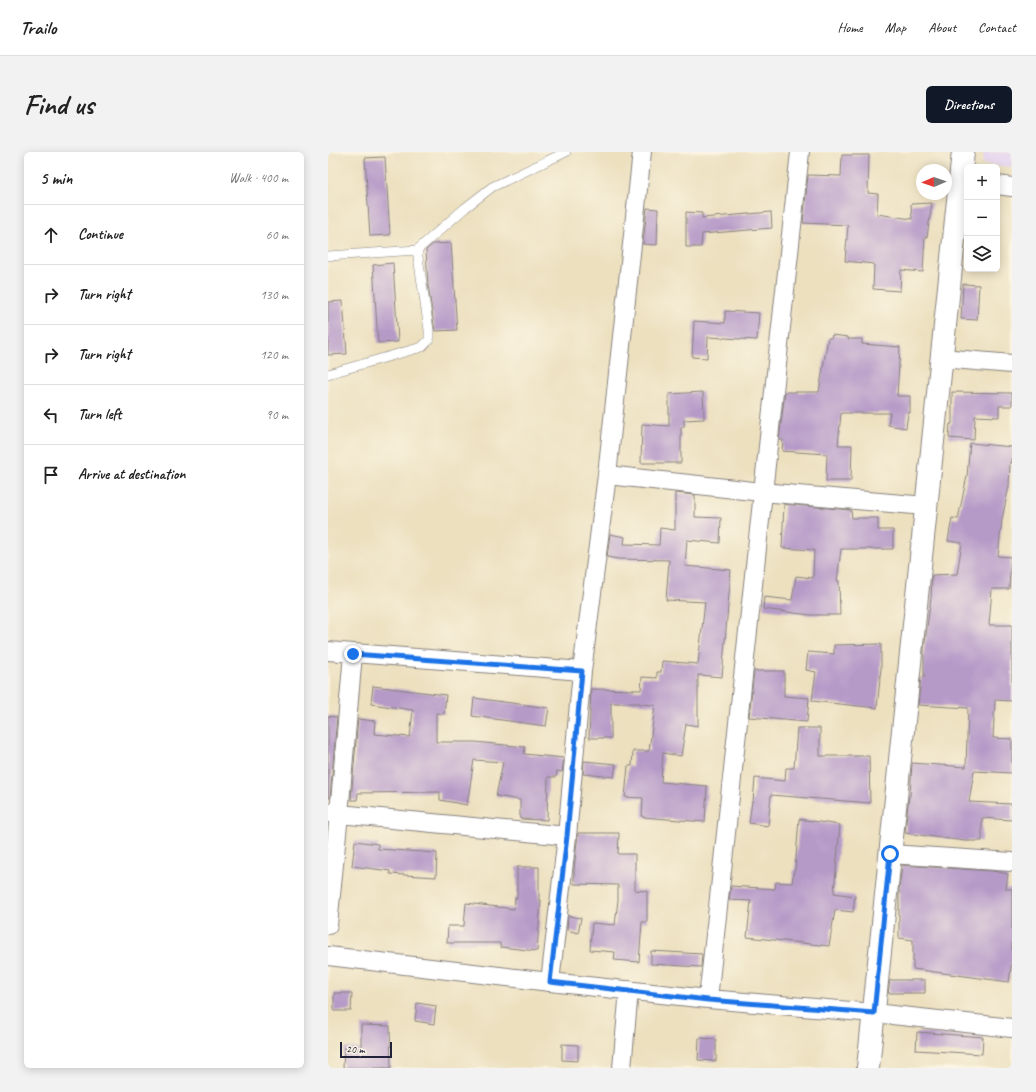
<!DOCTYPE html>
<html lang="en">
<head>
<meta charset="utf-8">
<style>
	body { margin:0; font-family:Caveat,sans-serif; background:#f2f2f2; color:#222 }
	.controls { position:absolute; right:12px; top:12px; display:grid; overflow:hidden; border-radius:6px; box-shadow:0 2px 10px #0003 }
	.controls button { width:36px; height:36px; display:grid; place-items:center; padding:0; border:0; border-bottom:1px solid #e0e0e0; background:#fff; color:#222; font:20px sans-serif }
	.compass { position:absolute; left:588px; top:12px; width:36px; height:36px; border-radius:50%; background:#fff; box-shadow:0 2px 10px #0003; rotate:268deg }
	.scale { position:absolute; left:12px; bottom:10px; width:52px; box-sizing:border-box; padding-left:4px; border:2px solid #22223b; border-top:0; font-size:11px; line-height:14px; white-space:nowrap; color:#22223b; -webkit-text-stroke:3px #fcf5e5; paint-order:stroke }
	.stop { position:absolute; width:12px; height:12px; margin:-9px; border:3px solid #1a73e8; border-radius:50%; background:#fff }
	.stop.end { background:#1a73e8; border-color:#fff; box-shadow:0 1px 4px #0008 }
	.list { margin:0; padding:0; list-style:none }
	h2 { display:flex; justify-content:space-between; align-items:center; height:52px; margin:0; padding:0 16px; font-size:17px }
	h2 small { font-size:13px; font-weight:400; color:#767676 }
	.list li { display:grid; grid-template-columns:26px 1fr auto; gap:12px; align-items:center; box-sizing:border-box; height:60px; padding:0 16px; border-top:1px solid #e0e0e0 }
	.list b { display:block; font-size:15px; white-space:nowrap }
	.list em { font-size:13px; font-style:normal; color:#767676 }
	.icon { flex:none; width:22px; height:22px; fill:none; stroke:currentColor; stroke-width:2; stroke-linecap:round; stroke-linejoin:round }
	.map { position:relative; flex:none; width:684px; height:916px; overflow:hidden; border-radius:6px }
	header { display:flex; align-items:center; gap:24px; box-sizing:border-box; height:56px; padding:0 20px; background:#fff; border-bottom:1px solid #e0e0e0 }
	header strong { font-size:19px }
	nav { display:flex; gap:22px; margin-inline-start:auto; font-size:14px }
	.intro { display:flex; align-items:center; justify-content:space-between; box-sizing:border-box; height:96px; padding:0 24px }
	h1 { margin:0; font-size:28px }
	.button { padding:10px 18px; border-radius:6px; background:#111827; color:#fff; font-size:14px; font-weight:700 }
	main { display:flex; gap:24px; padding:0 24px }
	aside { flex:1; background:#fff; border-radius:6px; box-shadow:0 2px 10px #0003 }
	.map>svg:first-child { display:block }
</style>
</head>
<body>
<header>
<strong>Trailo</strong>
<nav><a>Home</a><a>Map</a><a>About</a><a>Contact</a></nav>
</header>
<div class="intro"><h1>Find us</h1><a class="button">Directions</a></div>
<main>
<aside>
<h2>5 min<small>Walk · 400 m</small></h2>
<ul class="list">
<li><svg class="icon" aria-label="ahead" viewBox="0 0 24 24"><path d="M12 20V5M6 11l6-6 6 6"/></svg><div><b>Continue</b></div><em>60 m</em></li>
<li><svg class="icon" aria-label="right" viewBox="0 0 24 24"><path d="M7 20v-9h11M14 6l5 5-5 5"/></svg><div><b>Turn right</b></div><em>130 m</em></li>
<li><svg class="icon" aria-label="right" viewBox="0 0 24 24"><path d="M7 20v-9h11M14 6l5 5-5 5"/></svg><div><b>Turn right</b></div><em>120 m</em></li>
<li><svg class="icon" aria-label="left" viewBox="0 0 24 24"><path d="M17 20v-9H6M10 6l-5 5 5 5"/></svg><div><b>Turn left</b></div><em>90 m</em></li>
<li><svg class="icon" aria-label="arrive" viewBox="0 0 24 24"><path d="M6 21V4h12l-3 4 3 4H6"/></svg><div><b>Arrive at destination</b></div></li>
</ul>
</aside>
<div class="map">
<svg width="684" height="916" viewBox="0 0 684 916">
	<rect width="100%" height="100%" fill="#fcf5e5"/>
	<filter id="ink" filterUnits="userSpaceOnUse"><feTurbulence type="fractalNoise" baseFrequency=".025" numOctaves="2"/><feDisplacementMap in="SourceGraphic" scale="8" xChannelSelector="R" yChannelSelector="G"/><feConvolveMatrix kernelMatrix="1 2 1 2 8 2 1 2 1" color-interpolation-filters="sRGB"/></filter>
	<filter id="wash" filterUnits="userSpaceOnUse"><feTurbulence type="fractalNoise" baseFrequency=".012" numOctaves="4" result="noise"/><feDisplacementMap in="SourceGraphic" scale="16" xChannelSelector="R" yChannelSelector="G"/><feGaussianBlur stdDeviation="0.9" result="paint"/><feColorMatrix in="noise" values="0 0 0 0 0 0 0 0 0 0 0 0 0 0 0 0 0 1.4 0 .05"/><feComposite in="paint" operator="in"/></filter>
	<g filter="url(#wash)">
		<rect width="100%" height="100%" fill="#ece0bf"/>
		<path fill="#e4d3f2" d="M656,0H684V15L654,12Z"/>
		<g id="blocks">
			<path fill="#b59ac8" d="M514,3H541L540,41L550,42L549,62L584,67L583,52L604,51L599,85H597L595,120L573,118L572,139L545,137L546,112L517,109L520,73L475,71L480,23L513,24Z
				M57,5L62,83L42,84L37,6Z
				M319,56L330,57L329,93L315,92Z
				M358,60L374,61V66L443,60L444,76L374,82L373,95H358Z
				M123,91L129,178L107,179L100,133L98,98L105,92Z
				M65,111L70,190L50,191L45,113Z
				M635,132L651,133L649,168L633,167Z
				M15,149L19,202L0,203V150Z
				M397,159L431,161L429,188L380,185L379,206L364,205L366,169L397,171Z
				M504,183L520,185V187H534V192L572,195L569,244H582V261H580L578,276L560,273L562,261H513L510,293H524L523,329H498L499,302L454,299L455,288H451L457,240H491L500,186H503Z
				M375,240L376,267L356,268V275H353V311H313L314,272L341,274V242Z
				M624,240L684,241V254H671V265L647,264L646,288L621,286L622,272H624Z
				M642,291L684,295V311L682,310L681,334L674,367L670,404L683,405L681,437H664L661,473H684V549L667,548L665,586L684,587V621L646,619L641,650L684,652V668L654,666V689H637L577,681L581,644H582L584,611L638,615L640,556L590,553L593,525L596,526V497L603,446L604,423L629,422L634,391L620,389L624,366L630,367L639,324Z
				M347,341L367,343V365L393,366L392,391L359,388L357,414L403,418L394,525L370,523V574L358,572L353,604L335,601L333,630L379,634L377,670L314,665L315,646L297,645L300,614H304L305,599H321L327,553L312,552V551H283V586H261L263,537L313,538L314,525L329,526V520H333L334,509L370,512L377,450L338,448L341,408L290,407L279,405L282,382L297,385L296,392L331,393L332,376L347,378Z
				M456,352L523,358L524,366H550V378H565V397H513L509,429H511L512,463H482L435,457L436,445L464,448L468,424L485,426L486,398L454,396Z
				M553,492V517L549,556L484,549L488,520L478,518L480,500L506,502V493Z
				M426,519H456V544L481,546L479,570L421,565Z
				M45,534L118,543L116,562L108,561V590H147L197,595L196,602L236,606L234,620L229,619L228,625H220L219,668L192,667V648L168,644L175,610L146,608L139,653L112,648V640L30,641L29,648H23L30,567L47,569L46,582L82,585L85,558L43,552Z
				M146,546L221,556L218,574L144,564Z
				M0,564L9,565L2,646H0Z
				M469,576H492V604H541L542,651L443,643L440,674L421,671L424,649H425L427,626L457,629L458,616H466Z
				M256,609L288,612L286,625L255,622Z
				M471,667L512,673L506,741L527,744L525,760L507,758L501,794L419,785L423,749L401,748L403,734L447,737L448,730L464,731L466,718H467Z
				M250,681H291L290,702H307V738L319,739V770H314L311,810L286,808L287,800L262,798L264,771L287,773L290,748V733L246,732V718Z
				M27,689L50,692V697L109,701L108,725L62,722V719L24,714Z
				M574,713L665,719L680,722L678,737H684V808L681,830L585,817V788L571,786V738Z
				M189,715H211V748H213L209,799L172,795V791H119L120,774H136L138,751L186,757L187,746H189Z
				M240,764L253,766L250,781L239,778Z
				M323,799L374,802L373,815L323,812Z
				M562,828H597V841H560Z
				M6,841H24L23,859H6Z
				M89,851L108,854L106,872L87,869Z
				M33,873L62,874L63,916H15L16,896L33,897Z
				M589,880L655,885L654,902L588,898Z
				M371,886L388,887V909L370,908Z
				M234,892L250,893V909L234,908Z"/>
		</g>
	</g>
	<g filter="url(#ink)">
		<use href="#blocks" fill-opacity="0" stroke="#87817d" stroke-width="1"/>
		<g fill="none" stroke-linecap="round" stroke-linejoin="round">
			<g stroke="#87817d" stroke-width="10">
				<path id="service" d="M0,104L89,98
					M0,222L94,195L101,188V178L89,98L137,56L164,35L238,0"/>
			</g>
			<g stroke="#87817d" stroke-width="20">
				<path id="minor" d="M669,33L684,35
					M613,206L684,212
					M279,323L434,340L598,354
					M0,499L254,519
					M1,661L239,684
					M562,702L684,710
					M0,773L11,662L25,502
					M0,804L222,830L380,847L546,861L684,876
					M222,830L239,684L254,519L279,323L314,0
					M380,847L472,0
					M294,916L301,838"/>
			</g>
			<g stroke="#87817d" stroke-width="24">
				<path id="tertiary" d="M540,916L635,0"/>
			</g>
			<use href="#service" stroke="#fff" stroke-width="9"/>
			<use href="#minor" stroke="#fff" stroke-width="18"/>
			<use href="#tertiary" stroke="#fff" stroke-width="22"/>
		</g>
	</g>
	<g fill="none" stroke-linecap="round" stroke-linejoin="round" filter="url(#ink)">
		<path stroke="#1a73e8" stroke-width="5" d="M25,502L254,519L239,684L222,830L380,848L546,861L562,702"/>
	</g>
</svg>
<div class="controls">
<button>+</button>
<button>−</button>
<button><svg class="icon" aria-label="layers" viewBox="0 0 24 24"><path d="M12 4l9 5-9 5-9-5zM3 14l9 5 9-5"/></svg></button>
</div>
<svg class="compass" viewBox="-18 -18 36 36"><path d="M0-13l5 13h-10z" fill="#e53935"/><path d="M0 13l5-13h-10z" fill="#767676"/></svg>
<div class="scale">20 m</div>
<div class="stop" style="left:562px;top:702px"></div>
<div class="stop end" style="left:25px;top:502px"></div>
</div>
</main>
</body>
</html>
